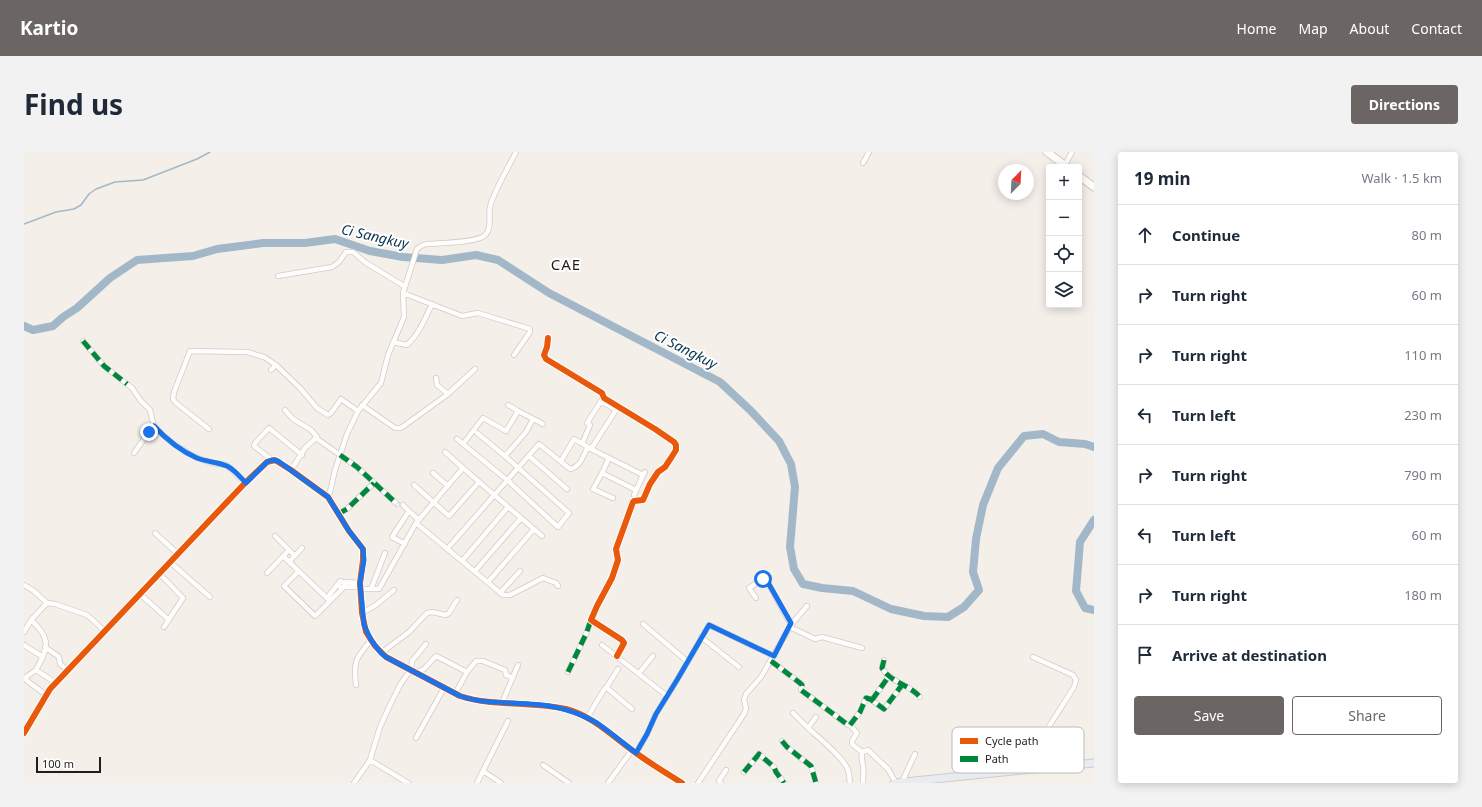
<!DOCTYPE html>
<html lang="en">
<head>
<meta charset="utf-8">
<style>
	body { margin:0; font-family:"Noto Sans",sans-serif; background:#f2f2f3; color:#1f2937 }
	.controls { position:absolute; right:12px; top:12px; display:grid; overflow:hidden; border-radius:4px; box-shadow:0 2px 10px #0003 }
	.controls button { width:36px; height:36px; display:grid; place-items:center; padding:0; border:0; border-bottom:1px solid #e0e1e3; background:#fff; color:#1f2937; font:20px sans-serif }
	.compass { position:absolute; left:974px; top:12px; width:36px; height:36px; border-radius:50%; background:#fff; box-shadow:0 2px 10px #0003; rotate:24deg }
	.scale { position:absolute; left:12px; bottom:10px; width:65px; box-sizing:border-box; padding-left:4px; border:2px solid #211d1a; border-top:0; font-size:11px; line-height:14px; white-space:nowrap; color:#211d1a; -webkit-text-stroke:3px #fff; paint-order:stroke }
	.stop { position:absolute; width:12px; height:12px; margin:-9px; border:3px solid #1a73e8; border-radius:50%; background:#fff }
	.stop.end { background:#1a73e8; border-color:#fff; box-shadow:0 1px 4px #0008 }
	.list { margin:0; padding:0; list-style:none }
	h2 { display:flex; justify-content:space-between; align-items:center; height:52px; margin:0; padding:0 16px; font-size:17px }
	h2 small { font-size:13px; font-weight:400; color:#747a83 }
	.list li { display:grid; grid-template-columns:26px 1fr auto; gap:12px; align-items:center; box-sizing:border-box; height:60px; padding:0 16px; border-top:1px solid #e0e1e3 }
	.list b { display:block; font-size:15px; white-space:nowrap }
	.list em { font-size:13px; font-style:normal; color:#747a83 }
	.actions { display:flex; gap:8px; padding:12px 16px }
	.actions a { flex:1; padding:9px 0; border:1px solid #6b6663; border-radius:4px; text-align:center; font-size:14px; color:#6b6663 }
	.actions .main { background:#6b6663; color:#fff }
	.icon { flex:none; width:22px; height:22px; fill:none; stroke:currentColor; stroke-width:2; stroke-linecap:round; stroke-linejoin:round }
	.map { position:relative; flex:none; width:1070px; height:631px; overflow:hidden; border-radius:4px }
	header { display:flex; align-items:center; gap:24px; box-sizing:border-box; height:56px; padding:0 20px; background:#6b6663; color:#fff }
	header strong { font-size:19px }
	nav { display:flex; gap:22px; margin-inline-start:auto; font-size:14px }
	.intro { display:flex; align-items:center; justify-content:space-between; box-sizing:border-box; height:96px; padding:0 24px }
	h1 { margin:0; font-size:28px }
	.button { padding:10px 18px; border-radius:4px; background:#6b6663; color:#fff; font-size:14px; font-weight:700 }
	main { display:flex; gap:24px; padding:0 24px }
	aside { flex:1; background:#fff; border-radius:4px; box-shadow:0 2px 10px #0003 }
	.map>svg:first-child { display:block }
</style>
</head>
<body>
<header>
<strong>Kartio</strong>
<nav><a>Home</a><a>Map</a><a>About</a><a>Contact</a></nav>
</header>
<div class="intro"><h1>Find us</h1><a class="button">Directions</a></div>
<main>
<div class="map">
<svg width="1070" height="631" viewBox="0 0 1070 631">
	<rect width="100%" height="100%" fill="#f5efea"/>
	<g fill="none" stroke-linecap="round" stroke-linejoin="round">
		<path stroke="#a2b8c8" stroke-width="1.5" d="M0,72L32,60L50,57L57,53L65,42L72,37L91,30L119,28L173,7L186,0"/>
		<path stroke="#a2b8c8" stroke-width="8" d="M0,174L9,178L29,174L39,165L53,156L86,126L113,108L169,104L193,97L239,91H281L311,87L346,99L379,105L418,108L452,103L474,108L525,141L696,230L726,258L755,289L767,312L771,335L766,395L770,417L779,432L798,436L829,439L867,457L900,464L924,465L940,455L955,438L949,420L952,387L959,353L974,316L1000,284L1019,282L1035,290L1061,292L1070,295
			M1070,368L1056,390L1052,439L1061,456L1070,458"/>
		<g stroke="#d0cbc7" stroke-width="6">
			<path id="street" d="M839,11L845,0
				M1041,13L1048,0
				M254,124L308,115L315,110L322,100H329L342,111L380,134
				M379,141L438,164L454,161L506,177V180L490,203
				M524,186L523,195L520,203L522,207L578,241L580,246L631,277L650,290L652,293V298L647,306L641,315L634,320L626,332L619,348L610,349L609,350L592,397L594,408L588,426L573,454L567,468L598,488L600,491L593,504
				M59,189L80,214L108,236L117,249L126,258L130,275L141,285L151,293L171,305L188,311L202,313L207,317L221,331
				M369,190L383,193C395,182 401,167 408,152
				M247,218L252,213L276,236L293,256L304,263L307,261L317,247L334,259
				M424,242L451,217
				M338,253L371,276H377L424,242L413,233L412,226
				M261,258L269,267L287,278L293,285L281,296L267,318
				M494,259L519,272
				M185,277L152,251L149,247L150,240L166,199L223,200L240,205L252,213
				M453,281L481,304
				M292,286L333,315L373,352
				M433,287L483,328L534,375L545,361L481,304L502,280L509,267
				M439,292L459,266L482,279L494,259L484,253
				M558,292L566,273L563,271L577,249L592,258L567,297
				M565,296L619,323L621,320
				M110,301L127,277L130,275
				M505,304L543,337
				M585,306L578,321L612,338
				M248,308L230,294L231,291L245,276L278,303
				M439,316L518,384
				M409,321L424,334
				M578,321L569,337L589,346
				M390,333L425,364L455,330
				M610,343L619,323
				M304,345L306,340L311,318L323,282L334,259L357,231L364,203L380,165L379,141L393,97L397,94L402,92C415,91 450,91 460,84C469,77 464,65 466,55C469,41 485,14 492,0
				M379,353L385,359L368,385L381,392
				M385,359L395,368
				M314,362L323,357L350,331
				M392,371L439,316L421,300
				M131,381L154,402
				M251,384L271,404
				M423,397L515,292L546,317C557,315 559,303 564,295L550,287L537,309
				M259,404L306,449
				M438,409L484,355
				M146,410L186,445
				M265,410L278,396
				M275,419L260,434L291,464L320,435L321,432L317,429L315,430L314,433L318,436
				M451,419L497,366
				M135,421L159,446L140,475
				M243,421L265,398
				M320,430L336,431
				M464,430L510,377
				M0,433L10,439L23,451L31,452L63,463L70,469L80,479
				M320,435H336
				M336,437H355L392,371L479,443H486L519,426L532,431L534,434
				M347,437L361,401
				M476,441L496,419
				M116,442L145,468
				M303,446L314,432
				M732,446L725,436L739,427H742L767,473
				M23,451L7,468C28,487 24,496 12,518L32,531
				M338,461L352,453L370,438
				M619,472L664,510
				M766,475L791,487L798,485L838,496
				M0,480L7,468
				M677,485L715,515
				M0,493L19,505
				M578,493L643,544
				M21,495L35,505L36,512L44,518
				M357,501L385,480L403,461L408,460L422,463L425,461L433,448
				M860,508L858,516C866,530 886,533 896,545
				M747,509L776,531L778,533L777,538L824,573H826L836,560L842,546L846,547L860,557L878,533
				M12,518L2,525V528L22,543
				M544,520L562,482L567,468
				M391,521L400,517L412,504L443,520L452,509H459L481,518L482,523L489,526
				M615,521L629,504
				M332,533C329,509 332,506 347,488
				M582,536L594,517
				M431,542L443,520
				M848,548L865,524
				M478,551L494,513
				M769,561L784,576
				M792,565L784,576C794,585 820,606 824,618C826,622 825,627 826,631
				M563,566L581,536H583L608,557
				M826,573L833,581L828,589V592L838,600L844,598L864,617L872,631
				M0,581L26,537L221,331L243,310L251,308L267,318L304,345L325,379L339,397V408L336,431L338,461L342,480L351,494L362,505L436,544C470,555 507,549 542,557C569,564 589,585 612,601C627,612 642,621 658,631
				M392,586L420,536
				M758,589L763,595L787,614L792,631
				M838,600C837,606 838,609 839,614C840,619 839,625 839,631
				M612,601L623,582L632,562L653,528L685,473L750,504
				M346,608L384,631
				M519,613L545,631
				M1003,618C1014,588 1033,563 1050,535L1052,528L1049,523L1009,505
				M459,619L477,631
				M720,620L735,602L750,615L752,620L760,631
				M878,630L891,602
				M330,631L346,608L356,575L365,555L376,533L387,517L388,509L402,492
				M453,631L484,569
				M584,631L608,598
				M674,631L720,562L722,556L720,548L722,542L737,525L767,473L783,454
				M697,631L695,629L702,618"/>
		</g>
		<g stroke="#d0cbc7" stroke-width="9">
			<path id="secondary" d="M1023,0L1043,15
				M1055,24L1070,35"/>
		</g>
		<g stroke="#cfccca" stroke-width="9">
			<path id="primary" d="M870,631L1070,611"/>
		</g>
		<use href="#street" stroke="#fefdfc" stroke-width="4.5"/>
		<use href="#secondary" stroke="#fefdfc" stroke-width="7"/>
		<use href="#primary" stroke="#e8ecf0" stroke-width="7"/>
		<path stroke="#00873e" stroke-width="5" stroke-dasharray="10 5" stroke-linecap="butt" d="M59,189L80,214L103,232
			M316,303L333,315L373,352
			M314,362L323,357L350,331
			M860,508L858,516C866,530 886,533 896,545
			M747,509L776,531L778,533L777,538L824,573H826L836,560L842,546L846,547L860,557L878,533
			M544,520L562,482L567,468
			M848,548L865,524
			M758,589L763,595L787,614L792,631
			M720,620L735,602L750,615L752,620L760,631"/>
		<g stroke="#fff" stroke-width="8">
			<path id="cycleway" d="M524,186L523,195L520,203L522,207L578,241L580,246L631,277L650,290L652,293V298L647,306L641,315L634,320L626,332L619,348L610,349L609,350L592,397L594,408L588,426L573,454L567,468L598,488L600,491L593,504
				M0,581L26,537L221,331L243,310L251,308L267,318L304,345L325,379L339,397V408L336,431L338,461L342,480L351,494L362,505L436,544C470,555 507,549 542,557C569,564 589,585 612,601C627,612 642,621 658,631"/>
		</g>
		<use href="#cycleway" stroke="#e8590c" stroke-width="6"/>
	</g>
	<g fill="none" stroke-linecap="round" stroke-linejoin="round">
		<path stroke="#1a73e8" stroke-width="5" d="M125,280L130,274C142,287 157,299 173,306C183,310 194,310 203,314C211,318 216,325 222,331L243,310L248,308L254,309L304,345L325,379L339,397L340,408L336,431L340,473L347,488L357,501L362,505L436,544C459,552 482,550 506,552C529,553 552,559 573,571C586,580 599,591 612,601L623,582L632,562L653,528L685,473L750,504L767,471L742,427H739"/>
	</g>
	<g text-anchor="middle" dominant-baseline="central" stroke-width="4" stroke-linejoin="round" paint-order="stroke">
		<g font-size="14" font-style="italic" fill="#05344e" stroke="#fff">
			<text transform="translate(351 84) rotate(13)">Ci Sangkuy</text>
			<text transform="translate(662 197) rotate(27)">Ci Sangkuy</text>
		</g>
		<g font-size="15" letter-spacing="1" fill="#211d1a" stroke="#fff">
			<text x="542" y="112">CAE</text>
		</g>
	</g>
	<rect x="928" y="575" width="132" height="46" rx="6" fill="#fff" stroke="#bcbbba" stroke-width="1"/>
	<rect x="936" y="586" width="18" height="6" fill="#e8590c"/>
	<rect x="936" y="604" width="18" height="6" fill="#00873e"/>
	<g font-size="11" fill="#211d1a">
		<text x="961" y="593">Cycle path</text>
		<text x="961" y="611">Path</text>
	</g>
</svg>
<div class="controls">
<button>+</button>
<button>−</button>
<button><svg class="icon" aria-label="locate" viewBox="0 0 24 24"><circle cx="12" cy="12" r="6"/><path d="M12 2v4M12 18v4M2 12h4M18 12h4"/></svg></button>
<button><svg class="icon" aria-label="layers" viewBox="0 0 24 24"><path d="M12 4l9 5-9 5-9-5zM3 14l9 5 9-5"/></svg></button>
</div>
<svg class="compass" viewBox="-18 -18 36 36"><path d="M0-13l5 13h-10z" fill="#e53935"/><path d="M0 13l5-13h-10z" fill="#747a83"/></svg>
<div class="scale">100 m</div>
<div class="stop" style="left:739px;top:427px"></div>
<div class="stop end" style="left:125px;top:280px"></div>
</div>
<aside>
<h2>19 min<small>Walk · 1.5 km</small></h2>
<ul class="list">
<li><svg class="icon" aria-label="ahead" viewBox="0 0 24 24"><path d="M12 20V5M6 11l6-6 6 6"/></svg><div><b>Continue</b></div><em>80 m</em></li>
<li><svg class="icon" aria-label="right" viewBox="0 0 24 24"><path d="M7 20v-9h11M14 6l5 5-5 5"/></svg><div><b>Turn right</b></div><em>60 m</em></li>
<li><svg class="icon" aria-label="right" viewBox="0 0 24 24"><path d="M7 20v-9h11M14 6l5 5-5 5"/></svg><div><b>Turn right</b></div><em>110 m</em></li>
<li><svg class="icon" aria-label="left" viewBox="0 0 24 24"><path d="M17 20v-9H6M10 6l-5 5 5 5"/></svg><div><b>Turn left</b></div><em>230 m</em></li>
<li><svg class="icon" aria-label="right" viewBox="0 0 24 24"><path d="M7 20v-9h11M14 6l5 5-5 5"/></svg><div><b>Turn right</b></div><em>790 m</em></li>
<li><svg class="icon" aria-label="left" viewBox="0 0 24 24"><path d="M17 20v-9H6M10 6l-5 5 5 5"/></svg><div><b>Turn left</b></div><em>60 m</em></li>
<li><svg class="icon" aria-label="right" viewBox="0 0 24 24"><path d="M7 20v-9h11M14 6l5 5-5 5"/></svg><div><b>Turn right</b></div><em>180 m</em></li>
<li><svg class="icon" aria-label="arrive" viewBox="0 0 24 24"><path d="M6 21V4h12l-3 4 3 4H6"/></svg><div><b>Arrive at destination</b></div></li>
</ul>
<div class="actions"><a class="main">Save</a><a>Share</a></div>
</aside>
</main>
</body>
</html>
